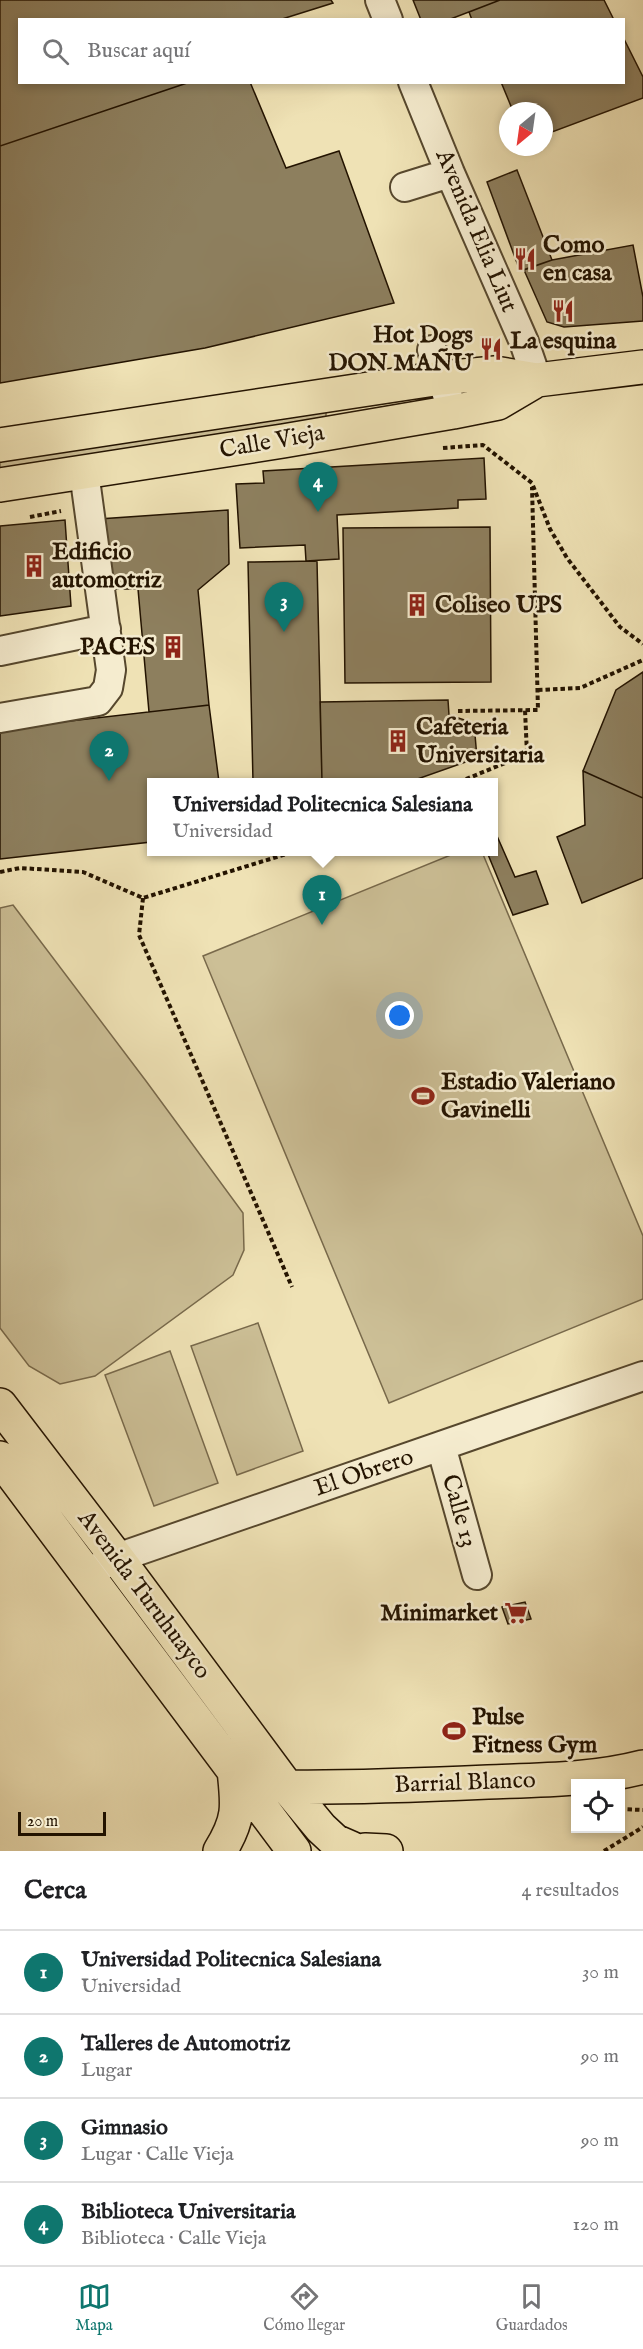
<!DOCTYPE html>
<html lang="es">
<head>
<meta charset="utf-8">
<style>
	body { margin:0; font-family:"IM FELL English",serif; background:#f6f6f6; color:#202124 }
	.controls { position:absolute; right:18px; bottom:18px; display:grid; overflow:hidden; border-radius:0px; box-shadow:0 3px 9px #0003 }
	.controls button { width:54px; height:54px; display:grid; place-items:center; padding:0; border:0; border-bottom:2px solid #e0e0e0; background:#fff; color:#202124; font:30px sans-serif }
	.compass { position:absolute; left:499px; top:102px; width:54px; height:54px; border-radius:50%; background:#fff; box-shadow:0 3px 9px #0003; rotate:209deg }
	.scale { position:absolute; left:18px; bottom:15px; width:88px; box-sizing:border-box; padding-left:6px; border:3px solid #231300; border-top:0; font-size:16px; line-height:21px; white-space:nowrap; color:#231300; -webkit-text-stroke:4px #f5eccf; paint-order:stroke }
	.you { position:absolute; left:400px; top:1016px; width:21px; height:21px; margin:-15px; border:4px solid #fff; border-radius:50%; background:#1a73e8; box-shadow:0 0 0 9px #1a73e833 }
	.badge { display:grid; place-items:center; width:39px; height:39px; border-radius:50%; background:#0f766e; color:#fff; font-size:20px; font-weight:700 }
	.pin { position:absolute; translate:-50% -50px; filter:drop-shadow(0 2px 3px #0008) }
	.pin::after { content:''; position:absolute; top:32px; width:21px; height:18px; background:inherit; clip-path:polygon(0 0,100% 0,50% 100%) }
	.popup { position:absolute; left:147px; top:778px; width:351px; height:78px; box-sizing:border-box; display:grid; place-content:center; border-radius:0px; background:#fff; filter:drop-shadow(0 2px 4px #0005); font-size:20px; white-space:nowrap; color:#757577 }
	.popup b { font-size:22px; color:#202124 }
	.popup::after { content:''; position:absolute; left:50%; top:100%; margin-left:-12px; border:12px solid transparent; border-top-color:#fff }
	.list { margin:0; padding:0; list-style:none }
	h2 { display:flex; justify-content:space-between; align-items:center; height:78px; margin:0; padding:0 24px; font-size:26px }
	h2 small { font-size:20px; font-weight:400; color:#757577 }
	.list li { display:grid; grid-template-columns:39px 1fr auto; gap:18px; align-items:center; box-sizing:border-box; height:84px; padding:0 24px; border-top:2px solid #e0e0e0 }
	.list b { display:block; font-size:22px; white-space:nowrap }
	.list p { margin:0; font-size:20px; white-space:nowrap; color:#757577 }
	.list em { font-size:20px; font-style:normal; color:#757577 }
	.icon { flex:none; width:33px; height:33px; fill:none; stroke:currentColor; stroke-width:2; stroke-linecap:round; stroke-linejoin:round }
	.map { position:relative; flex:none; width:643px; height:1851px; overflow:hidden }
	.search { position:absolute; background:#fff; box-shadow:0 3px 9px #0003; left:18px; right:18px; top:18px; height:66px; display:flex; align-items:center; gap:15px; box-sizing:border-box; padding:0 21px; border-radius:0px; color:#757577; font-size:22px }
	.sheet { height:414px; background:#fff }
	nav { display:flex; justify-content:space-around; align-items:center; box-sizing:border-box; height:84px; border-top:2px solid #e0e0e0; background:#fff; font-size:16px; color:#757577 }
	nav a { display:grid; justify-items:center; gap:3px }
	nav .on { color:#0f766e }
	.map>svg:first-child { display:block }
</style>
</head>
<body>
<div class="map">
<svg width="643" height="1851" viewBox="0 0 643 1851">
	<rect width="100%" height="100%" fill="#efe2b5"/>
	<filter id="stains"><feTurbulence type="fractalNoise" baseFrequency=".00333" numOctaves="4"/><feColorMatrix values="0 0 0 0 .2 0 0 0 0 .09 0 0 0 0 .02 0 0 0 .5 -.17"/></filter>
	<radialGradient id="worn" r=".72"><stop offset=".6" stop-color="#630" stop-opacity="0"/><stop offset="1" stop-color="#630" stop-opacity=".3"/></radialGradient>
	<path fill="#ccbf96" stroke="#78694b" stroke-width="1.5" d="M326,409V416L320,423L0,485V445Z
		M458,852H482L643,1236V1299L389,1403L203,956Z
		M13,905L146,1081L243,1213L244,1250L233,1275L95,1376L60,1384L29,1366L0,1328V908Z
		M258,1323L303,1451L237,1475L191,1346Z
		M170,1351L218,1483L154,1506L105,1375Z"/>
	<path fill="#8d7f5e" stroke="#231300" stroke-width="1.5" d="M0,0H331L333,3L279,20H20V82H190L0,146Z
		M413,0H500L448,20H421Z
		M500,0H604L614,20H472L469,12Z
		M624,39L643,77V98L544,135V111H513L501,82H624Z
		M190,82H250L286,168L339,151L394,303L205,348L0,383V146Z
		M517,170L552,260L520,271L487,182Z
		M633,245L643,297V321L564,327L547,322L524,270L552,260Z
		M484,458L486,499L458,500V508L337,515L339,559L306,561L305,545L240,548L236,484L264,483L263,471Z
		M228,510L229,564L198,590L209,705L149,712L138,589H110L99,519Z
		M65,520L71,606L0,616V526Z
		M490,527L491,682L345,683L343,528Z
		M317,561L322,782H253L248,562Z
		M643,672V798L583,771L616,690Z
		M448,700L449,715L474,723L477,758L409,782H322L320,702Z
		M209,705L219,782H151V842L0,859V729Z
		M583,771L643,798V878L582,903L557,837L585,825Z
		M497,836L515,877L536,871L548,904L513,915L487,852H493V838Z
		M525,1602L531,1619L508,1624L502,1607Z"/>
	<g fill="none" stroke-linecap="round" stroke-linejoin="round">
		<g stroke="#56472d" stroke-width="32">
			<path id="minor" d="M380,0L388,20
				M413,82L450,173L524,342L537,380
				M405,187L450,173
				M432,350L453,412
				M0,651L106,629
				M0,718L98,701L108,688L111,670L84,472
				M441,1446L477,1575
				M99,1567L117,1558L643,1376"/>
		</g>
		<g stroke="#231300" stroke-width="36">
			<path id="major" d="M0,445L441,378L495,373L537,380L643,367
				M0,485L283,441L453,412L498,403L537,380
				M0,1405L117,1558L287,1787L321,1828L335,1841L351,1848
				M0,1458L294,1851
				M287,1787C354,1788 421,1785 488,1782C540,1780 593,1780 643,1767
				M365,1850L386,1851
				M220,1851C240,1819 238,1806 234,1770"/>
		</g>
		<path stroke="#231300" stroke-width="4" stroke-dasharray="4.5 3" stroke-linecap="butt" d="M443,448L483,445L532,483L550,529L567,558L620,627L643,644
			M30,517L61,511
			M538,690L580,688L643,660
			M458,711L538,710L532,487
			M459,782L527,754L525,710
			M0,872L20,868L83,872L143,898L293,852
			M143,898L139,935L292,1287
			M620,1809L643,1810
			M604,1851L643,1827"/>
		<use href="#minor" stroke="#f5eccf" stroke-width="28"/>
		<use href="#major" stroke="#efe2b5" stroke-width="33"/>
	</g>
	<defs>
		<g id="restaurant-bare" transform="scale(1.8)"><path d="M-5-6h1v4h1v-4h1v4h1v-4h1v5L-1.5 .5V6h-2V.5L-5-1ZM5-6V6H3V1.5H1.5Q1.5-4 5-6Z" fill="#8f2418" stroke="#f5eccf" stroke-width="2.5" paint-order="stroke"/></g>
		<g id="building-bare" transform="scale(1.8)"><path d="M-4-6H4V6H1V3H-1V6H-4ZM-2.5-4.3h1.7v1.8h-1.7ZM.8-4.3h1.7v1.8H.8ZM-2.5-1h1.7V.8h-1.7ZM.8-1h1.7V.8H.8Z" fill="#8f2418" stroke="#f5eccf" stroke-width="2.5" paint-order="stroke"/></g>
		<g id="stadium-bare" transform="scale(1.8)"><path d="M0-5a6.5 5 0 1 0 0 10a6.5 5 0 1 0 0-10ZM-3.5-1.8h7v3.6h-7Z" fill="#8f2418" stroke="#f5eccf" stroke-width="2.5" paint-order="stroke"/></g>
		<g id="supermarket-bare" transform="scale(1.8)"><path d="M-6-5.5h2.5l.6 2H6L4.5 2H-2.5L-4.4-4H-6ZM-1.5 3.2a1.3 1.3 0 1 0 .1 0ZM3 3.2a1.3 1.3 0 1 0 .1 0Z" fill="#8f2418" stroke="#f5eccf" stroke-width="2.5" paint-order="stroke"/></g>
	</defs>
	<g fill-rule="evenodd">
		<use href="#restaurant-bare" x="525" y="259"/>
		<use href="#restaurant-bare" x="563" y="311"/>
		<use href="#restaurant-bare" x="491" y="349"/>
		<use href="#building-bare" x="34" y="566"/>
		<use href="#building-bare" x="417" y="605"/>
		<use href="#building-bare" x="173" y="647"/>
		<use href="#building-bare" x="398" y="741"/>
		<use href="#stadium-bare" x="423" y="1096"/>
		<use href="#supermarket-bare" x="516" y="1613"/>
		<use href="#stadium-bare" x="454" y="1731"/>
	</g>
	<g text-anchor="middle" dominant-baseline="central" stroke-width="5" stroke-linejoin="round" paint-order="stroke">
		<g font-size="24" fill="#231300" stroke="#f5eccf">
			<text transform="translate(476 231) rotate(67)">Avenida Elia Liut</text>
			<text transform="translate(272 442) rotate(-10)">Calle Vieja</text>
			<text transform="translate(364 1473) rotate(-19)">El Obrero</text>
			<text transform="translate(459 1511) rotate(74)">Calle 13</text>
			<text transform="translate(144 1595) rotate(53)">Avenida Turuhuayco</text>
			<text transform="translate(465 1783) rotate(-2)">Barrial Blanco</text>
		</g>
		<g font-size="24" font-weight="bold" fill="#231300" stroke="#f5eccf" text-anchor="start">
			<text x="543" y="245">Como<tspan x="543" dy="28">en casa</tspan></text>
			<text x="473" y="335" text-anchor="end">Hot Dogs<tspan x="473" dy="28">DON MAÑU</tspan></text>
			<text x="563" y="341" text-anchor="middle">La esquina</text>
			<text x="52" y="552">Edificio<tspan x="52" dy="28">automotriz</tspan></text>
			<text x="435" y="605">Coliseo UPS</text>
			<text x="155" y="647" text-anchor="end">PACES</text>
			<text x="416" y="727">Cafeteria<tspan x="416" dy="28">Universitaria</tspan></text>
			<text x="441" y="1082">Estadio Valeriano<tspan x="441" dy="28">Gavinelli</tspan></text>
			<text x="498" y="1613" text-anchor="end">Minimarket</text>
			<text x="472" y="1717">Pulse<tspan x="472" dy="28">Fitness Gym</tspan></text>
		</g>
	</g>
	<rect width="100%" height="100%" filter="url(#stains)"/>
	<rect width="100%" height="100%" fill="url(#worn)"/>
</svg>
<div class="controls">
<button><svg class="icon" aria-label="locate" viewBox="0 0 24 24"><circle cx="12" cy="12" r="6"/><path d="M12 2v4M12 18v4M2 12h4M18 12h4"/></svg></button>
</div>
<svg class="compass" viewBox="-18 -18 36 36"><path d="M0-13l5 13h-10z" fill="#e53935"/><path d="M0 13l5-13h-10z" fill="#757577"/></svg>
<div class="scale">20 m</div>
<div class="you"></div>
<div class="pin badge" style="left:322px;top:925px">1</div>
<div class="popup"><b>Universidad Politecnica Salesiana</b>Universidad</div>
<div class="pin badge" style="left:109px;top:781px">2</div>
<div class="pin badge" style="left:284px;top:632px">3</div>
<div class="pin badge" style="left:318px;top:512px">4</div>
<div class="search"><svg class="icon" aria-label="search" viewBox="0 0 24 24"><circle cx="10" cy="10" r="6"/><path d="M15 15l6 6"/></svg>Buscar aquí</div>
</div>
<section class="sheet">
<h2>Cerca<small>4 resultados</small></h2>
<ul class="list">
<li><span class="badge">1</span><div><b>Universidad Politecnica Salesiana</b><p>Universidad</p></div><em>30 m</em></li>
<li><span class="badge">2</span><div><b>Talleres de Automotriz</b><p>Lugar</p></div><em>90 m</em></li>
<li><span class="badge">3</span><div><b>Gimnasio</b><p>Lugar · Calle Vieja</p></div><em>90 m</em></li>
<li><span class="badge">4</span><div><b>Biblioteca Universitaria</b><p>Biblioteca · Calle Vieja</p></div><em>120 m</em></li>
</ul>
</section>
<nav>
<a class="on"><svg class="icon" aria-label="map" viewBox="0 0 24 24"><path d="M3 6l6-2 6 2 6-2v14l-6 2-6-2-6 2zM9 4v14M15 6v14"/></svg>Mapa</a>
<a><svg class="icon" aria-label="directions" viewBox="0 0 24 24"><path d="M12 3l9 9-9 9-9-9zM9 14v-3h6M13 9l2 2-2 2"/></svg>Cómo llegar</a>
<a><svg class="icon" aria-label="saved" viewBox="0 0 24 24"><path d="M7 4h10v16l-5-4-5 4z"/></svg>Guardados</a>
</nav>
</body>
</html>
